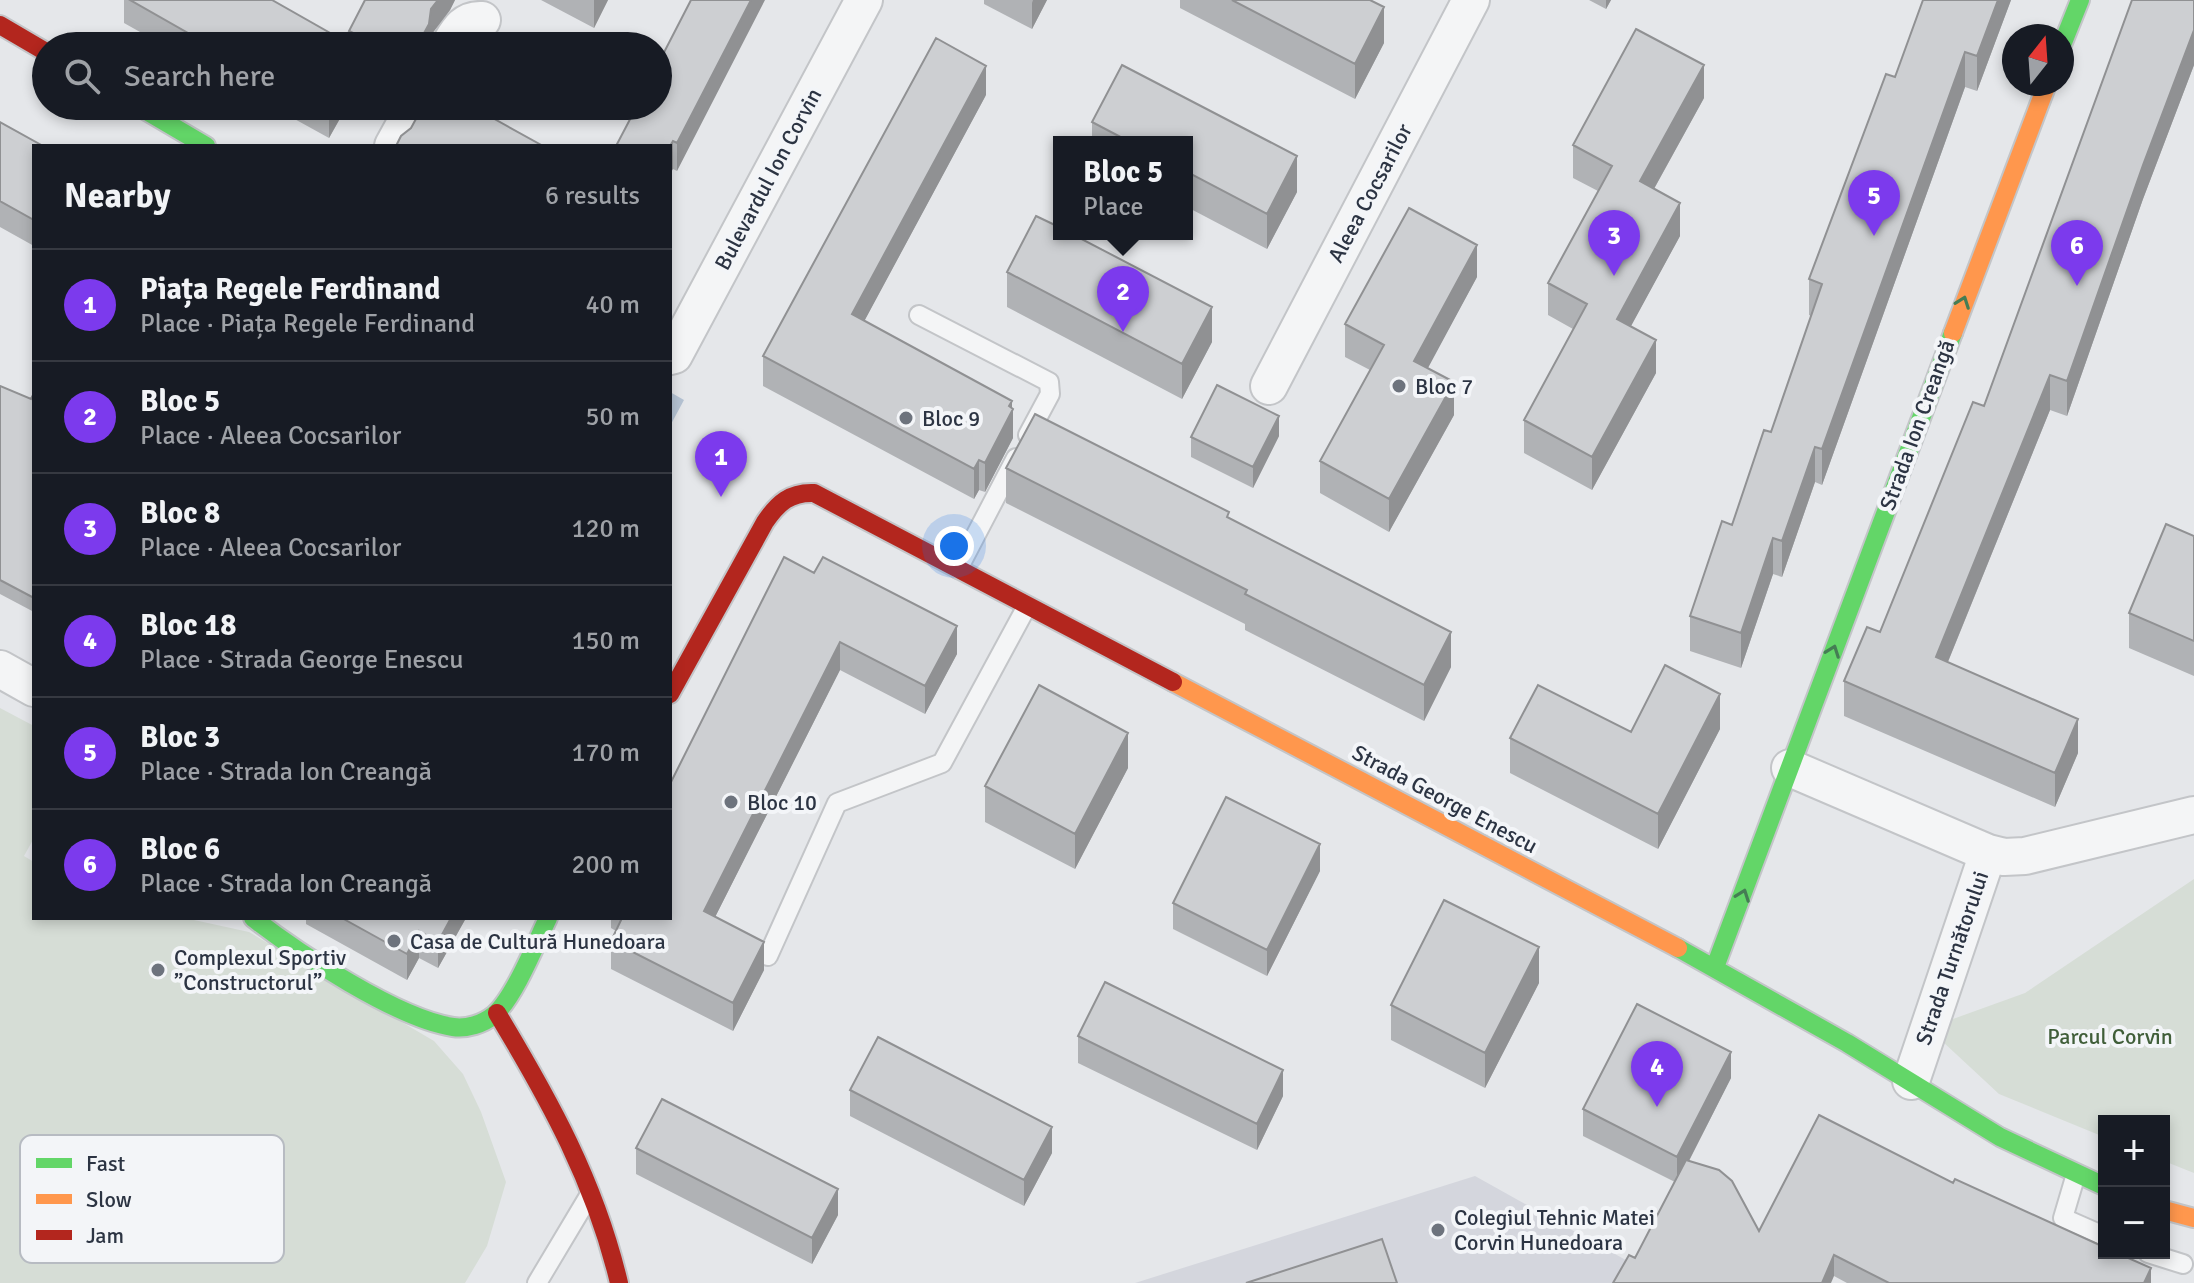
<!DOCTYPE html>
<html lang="en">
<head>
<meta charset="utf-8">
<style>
	body { margin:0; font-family:Signika,sans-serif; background:#242831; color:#f1f3f6 }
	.controls { position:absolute; right:24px; bottom:24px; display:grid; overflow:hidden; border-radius:0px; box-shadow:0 4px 12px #0003 }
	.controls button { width:72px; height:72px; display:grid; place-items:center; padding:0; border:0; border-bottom:2px solid #363941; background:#171b24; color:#f1f3f6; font:40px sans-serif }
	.compass { position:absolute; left:2002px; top:24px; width:72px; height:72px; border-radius:50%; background:#171b24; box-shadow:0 4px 12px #0003; rotate:17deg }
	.you { position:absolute; left:954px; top:546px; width:28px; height:28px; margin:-20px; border:6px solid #fff; border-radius:50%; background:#1a73e8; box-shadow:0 0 0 12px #1a73e833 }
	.badge { display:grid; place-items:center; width:52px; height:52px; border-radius:50%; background:#7c3aed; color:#fff; font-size:26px; font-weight:700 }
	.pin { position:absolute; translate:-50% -66px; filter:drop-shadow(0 2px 4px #0008) }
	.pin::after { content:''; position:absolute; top:42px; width:28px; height:24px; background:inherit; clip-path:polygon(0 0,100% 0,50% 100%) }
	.popup { position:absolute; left:1053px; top:136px; width:140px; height:104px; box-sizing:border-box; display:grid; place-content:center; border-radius:0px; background:#171b24; filter:drop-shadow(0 2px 6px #0005); font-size:26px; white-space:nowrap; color:#9ea1a6 }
	.popup b { font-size:30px; color:#f1f3f6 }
	.popup::after { content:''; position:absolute; left:50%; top:100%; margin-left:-16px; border:16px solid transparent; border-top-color:#171b24 }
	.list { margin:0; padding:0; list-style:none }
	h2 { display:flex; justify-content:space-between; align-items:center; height:104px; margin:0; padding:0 32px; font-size:34px }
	h2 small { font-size:26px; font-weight:400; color:#9ea1a6 }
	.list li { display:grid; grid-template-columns:52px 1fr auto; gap:24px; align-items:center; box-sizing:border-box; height:112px; padding:0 32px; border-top:2px solid #363941 }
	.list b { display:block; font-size:30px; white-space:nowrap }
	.list p { margin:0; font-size:26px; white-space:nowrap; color:#9ea1a6 }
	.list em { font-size:26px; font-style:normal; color:#9ea1a6 }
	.icon { flex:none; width:44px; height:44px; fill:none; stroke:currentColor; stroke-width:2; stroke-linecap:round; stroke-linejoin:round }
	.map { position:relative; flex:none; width:2194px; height:1283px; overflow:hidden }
	.search { position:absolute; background:#171b24; box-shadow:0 4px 12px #0003; left:32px; top:32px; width:640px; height:88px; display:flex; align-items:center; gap:20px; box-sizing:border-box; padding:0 28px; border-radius:44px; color:#9ea1a6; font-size:30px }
	.panel { position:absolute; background:#171b24; box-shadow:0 4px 12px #0003; left:32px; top:144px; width:640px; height:776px; border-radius:0px }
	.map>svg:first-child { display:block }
</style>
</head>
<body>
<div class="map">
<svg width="2194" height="1283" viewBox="0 0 2194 1283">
	<rect width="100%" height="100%" fill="#e5e7ea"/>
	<path fill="#d4d6dd" d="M1475,1176L1667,1283H1135Z"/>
	<path fill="#d6ddd6" d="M0,708L34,726V838L24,856L34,862V918L194,920L249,932L434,1041L463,1074L481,1112L506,1182L487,1246L465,1283H0Z
		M2194,879V1173L2164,1161V1121H2104V1137L1999,1094L1928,1028L2025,993Z"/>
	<path fill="#b5c3d3" d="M670,392L684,400L670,426Z"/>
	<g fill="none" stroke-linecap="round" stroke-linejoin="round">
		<g stroke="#c3c5c8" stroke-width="22">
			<path id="lane" d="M919,315L1049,382L1050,394L1028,435
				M958,569L1016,458
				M768,956L837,803L942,763L1027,606
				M2076,1174L2063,1218L2104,1236
				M2148,1253L2183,1264
				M537,1283L589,1196"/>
		</g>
		<g stroke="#c3c5c8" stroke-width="40">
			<path id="street" d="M449,46C458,31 464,19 482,20
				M393,146L415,106
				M670,356L674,355L864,0
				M1269,386L1471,0
				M0,669L34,688
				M1790,768L1988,853
				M1911,1081L1988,853L2004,857L2025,856L2194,815"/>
		</g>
		<g stroke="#c3c5c8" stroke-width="22">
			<path id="fast" d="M2062,45L2080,0
				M138,106L206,146
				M253,918C298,953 398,1019 453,1027C467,1029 483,1024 494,1015C514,998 536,943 548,918
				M1678,948L1847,1043L2000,1137L2104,1186
				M1715,967L1953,333"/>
		</g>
		<g stroke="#c3c5c8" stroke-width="22">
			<path id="slow" d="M1953,333L2047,84
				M1173,682L1678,948
				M2164,1210L2194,1218"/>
		</g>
		<g stroke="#c3c5c8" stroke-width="22">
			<path id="jam" d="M0,25L46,52
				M670,694L765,522C778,503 790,492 814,493L1173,682
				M497,1013C550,1101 595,1182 619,1283"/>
		</g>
		<use href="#lane" stroke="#f4f5f6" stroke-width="18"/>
		<use href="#street" stroke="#f4f5f6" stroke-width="36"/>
		<use href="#fast" stroke="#63d668" stroke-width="18"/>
		<use href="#slow" stroke="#ff974d" stroke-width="18"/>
		<use href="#jam" stroke="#b3261e" stroke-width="18"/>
	</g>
	<path fill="#b0b2b5" d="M124,0H272L349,44V31L365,0H455L450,10L431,35L429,46H165L124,23Z
		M541,0H608L594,28Z
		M691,0L677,171L673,169L670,146Z
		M984,0H1047L1032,29L984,4Z
		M1180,0H1370L1384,43L1355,99L1180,8Z
		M1589,0H1611L1606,9Z
		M1923,0H2011L1977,91L1965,87L1822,485L1815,482L1782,577L1773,574L1741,668L1690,651V616L1732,525L1771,432L1811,316L1809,315V279L1895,77Z
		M2194,0V65L2143,199L2067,416L2050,410L1948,662L2078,753L2055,807L1844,716V681L1880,632L1984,406Z
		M1122,65L1297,156V192L1267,249L1187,207V142H1092V122Z
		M986,95L864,321L1012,408L1013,438L985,492L979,490L974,499L763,386V356Z
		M1704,98L1654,189L1680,236L1630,327L1656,373L1592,490L1524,453V420L1573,329L1548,315V283L1598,191L1573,178V145Z
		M271,106H347L329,138Z
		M0,122L34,146V246L0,227Z
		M1007,272L1212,342L1182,399L1007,307Z
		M1477,277L1427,368L1454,415L1389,532L1320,493V461L1370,370L1345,357V324Z
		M0,386L31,399L34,393V612L0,594Z
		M1279,436L1253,488L1191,457V437Z
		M1006,468L1229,519L1451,667L1424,721L1245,630V624L1006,503Z
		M2194,536V676L2129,648V613Z
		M784,557L957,654L925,714L840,670L715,917L764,970L733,1031L611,969V941L616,931L611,928V918H670Z
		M1720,729L1658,849L1510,773V738L1631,732Z
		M1128,768L1075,869L985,822V786Z
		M1320,871L1267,976L1173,929V903Z
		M306,918H466L438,968L419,958L407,980L306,924Z
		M1539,983L1485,1088L1391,1040V1005Z
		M1078,1036L1283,1096L1257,1150L1078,1063Z
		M1731,1078L1689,1161L1759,1231L2151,1283H1847L1834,1276L1635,1258L1675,1182L1583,1136V1109Z
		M850,1090L1052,1153L1024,1206L850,1116Z
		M636,1148L838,1215L812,1264L636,1174Z"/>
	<path fill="#909193" d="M438,0H455L450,10L431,35L429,46H417L431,9Z
		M594,0H608L594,28Z
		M751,0H765L677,171V143Z
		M1033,0H1047L1032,29V3Z
		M1606,0H1611L1606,9Z
		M1998,0H2011L1977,91V56Z
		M1384,7V43L1355,99V64Z
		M2194,30V65L2143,199L2067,416V381L2143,165Z
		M1965,52V87L1822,485V449Z
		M1704,65V98L1640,214V181Z
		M986,66V95L852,344V314Z
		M332,106H347L329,138V112Z
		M673,141V169L670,174V146Z
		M1297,156V192L1267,249V214Z
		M1680,203V236L1617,352V319Z
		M1477,245V277L1414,394V361Z
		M1212,307V342L1182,399V364Z
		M1656,340V373L1592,490V457Z
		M2050,375V410L1936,691V657Z
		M1454,382V415L1389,532V499Z
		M1012,401V412L1013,409V438L985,492V463Z
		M1279,416V436L1253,488V467Z
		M1815,447V482L1782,577V541Z
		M979,460V490L974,499V469Z
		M1773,538V574L1741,668V633Z
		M957,626V654L925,714V686Z
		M1451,632V667L1424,721V685Z
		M840,642V670L704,939V911Z
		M1720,694V729L1658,849V814Z
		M2078,719V753L2055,807V773Z
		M1128,733V768L1075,869V834Z
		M1320,844V871L1267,976V950Z
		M451,918H466L438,968V942Z
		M419,931V958L407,980V954Z
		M764,942V970L733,1031V1003Z
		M1539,947V983L1485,1088V1053Z
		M1731,1052V1078L1677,1184V1157Z
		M1283,1070V1096L1257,1150V1124Z
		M1052,1127V1153L1024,1206V1180Z
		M838,1189V1215L812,1264V1238Z
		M1834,1255V1276L1831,1283H1822Z
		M2151,1268V1283H2144Z"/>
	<path fill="#cdcfd2" stroke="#909193" stroke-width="2" d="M130,0H272L353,46H211Z
		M365,0H438L431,9L429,24L417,46H380L349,31Z
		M691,0H751L677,143L673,141L670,146H616L637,106H658V64Z
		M1232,0H1370L1384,7L1355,64Z
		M1923,0H1998L1977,56L1965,52L1822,449L1815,447L1782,541L1773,538L1741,633L1690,616L1722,521L1732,525L1764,430L1771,432L1822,284L1809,279L1886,74L1895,77Z
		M2132,0H2194V30L2143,165L2067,381L2050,375L1936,657L2078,719L2055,773L1844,681L1867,627L1880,632L1973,402L1984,406Z
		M1636,29L1704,65L1640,181L1680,203L1617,319L1656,340L1592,457L1524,420L1587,304L1548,283L1612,166L1573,145Z
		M936,38L986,66L852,314L1012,401L1009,406L1013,409L985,463L979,460L974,469L763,356Z
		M1122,65L1297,156L1267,214L1187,172V142H1130L1092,122Z
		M318,106H332L329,112Z
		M423,106H471L543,146H396L401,136L411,128Z
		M0,122L43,146H34V220L0,201Z
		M1409,208L1477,245L1414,361L1454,382L1389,499L1320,461L1384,345L1345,324Z
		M1036,216L1059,227V234H1072L1212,307L1182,364L1007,272Z
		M1217,385L1279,416L1253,467L1191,437Z
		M0,386L31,399L34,393V598L0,580Z
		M1035,414L1229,512L1227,517L1451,632L1424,685L1245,594L1247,590L1006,468Z
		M2166,524L2194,536V641L2129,613Z
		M784,557L814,573L823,557L957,626L925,686L840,642L704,911L764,942L733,1003L611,941L622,918H670V784Z
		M1665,665L1720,694L1658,814L1510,738L1538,685L1631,732Z
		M1039,685L1128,733L1075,834L985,786Z
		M1226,797L1320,844L1267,950L1173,903Z
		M1444,900L1539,947L1485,1053L1391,1005Z
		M342,918H451L438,942L419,931L407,954Z
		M1105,982L1283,1070L1257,1124L1078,1036Z
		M1637,1004L1731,1052L1677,1157L1583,1109Z
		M878,1037L1052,1127L1024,1180L850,1090Z
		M662,1099L838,1189L812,1238L636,1148Z
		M1819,1115L1953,1183L1955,1179L2104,1247V1253H2117L2151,1268L2144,1283H1889L1834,1255L1822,1283H1613L1629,1255L1635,1258L1686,1160L1719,1170L1732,1181L1759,1231Z
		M1382,1239L1397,1283H1246Z"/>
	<defs><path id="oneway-chevron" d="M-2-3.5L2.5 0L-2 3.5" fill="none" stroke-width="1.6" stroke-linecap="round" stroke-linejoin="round" transform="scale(2)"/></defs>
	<g stroke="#457d54">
		<use href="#oneway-chevron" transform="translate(1963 302) rotate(-70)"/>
		<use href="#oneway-chevron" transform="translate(1833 651) rotate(-70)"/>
		<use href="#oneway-chevron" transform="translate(1743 895) rotate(-70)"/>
	</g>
	<g fill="#6d737d" stroke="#f3f5f8" stroke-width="3">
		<circle cx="1399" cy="386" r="8"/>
		<circle cx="906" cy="418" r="8"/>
		<circle cx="731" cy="802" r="8"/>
		<circle cx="394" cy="941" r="8"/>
		<circle cx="158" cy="970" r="8"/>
		<circle cx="1438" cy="1230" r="8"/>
	</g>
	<g text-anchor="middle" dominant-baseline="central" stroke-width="8" stroke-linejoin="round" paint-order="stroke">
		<g font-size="22" fill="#2c3443" stroke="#f3f5f8">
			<text transform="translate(768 179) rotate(-62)">Bulevardul Ion Corvin</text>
			<text transform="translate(1370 193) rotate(-62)">Aleea Cocsarilor</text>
			<text transform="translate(1917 425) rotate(-70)">Strada Ion Creangă</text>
			<text transform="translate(1445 799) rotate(28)">Strada George Enescu</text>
			<text transform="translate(1952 958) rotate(-71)">Strada Turnătorului</text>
		</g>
		<g font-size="22" fill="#2c3443" stroke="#f3f5f8" text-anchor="start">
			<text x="1415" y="386">Bloc 7</text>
			<text x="922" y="418">Bloc 9</text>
			<text x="747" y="802">Bloc 10</text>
			<text x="410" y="941">Casa de Cultură Hunedoara</text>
			<text x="174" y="957">Complexul Sportiv<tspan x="174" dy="25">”Constructorul”</tspan></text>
			<text x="1454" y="1217">Colegiul Tehnic Matei<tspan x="1454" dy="25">Corvin Hunedoara</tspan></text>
		</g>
		<g font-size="22" fill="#405e39" stroke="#f3f5f8">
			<text x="2110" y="1036">Parcul Corvin</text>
		</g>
	</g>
	<rect x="20" y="1135" width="264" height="128" rx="12" fill="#f3f5f8" stroke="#b7bbc2" stroke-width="2"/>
	<rect x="36" y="1158" width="36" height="10" fill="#63d668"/>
	<rect x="36" y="1194" width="36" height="10" fill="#ff974d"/>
	<rect x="36" y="1230" width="36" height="10" fill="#b3261e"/>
	<g font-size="22" fill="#2c3443">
		<text x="86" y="1171">Fast</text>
		<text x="86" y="1207">Slow</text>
		<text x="86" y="1243">Jam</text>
	</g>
</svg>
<div class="controls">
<button>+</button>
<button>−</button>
</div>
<svg class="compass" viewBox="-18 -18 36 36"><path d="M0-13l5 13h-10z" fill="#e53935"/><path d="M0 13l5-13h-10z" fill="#9ea1a6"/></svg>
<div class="you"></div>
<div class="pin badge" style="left:721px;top:497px">1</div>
<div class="pin badge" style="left:1123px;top:332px">2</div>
<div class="popup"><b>Bloc 5</b>Place</div>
<div class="pin badge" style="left:1614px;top:276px">3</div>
<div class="pin badge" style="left:1657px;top:1107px">4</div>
<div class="pin badge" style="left:1874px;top:236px">5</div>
<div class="pin badge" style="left:2077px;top:286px">6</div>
<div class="search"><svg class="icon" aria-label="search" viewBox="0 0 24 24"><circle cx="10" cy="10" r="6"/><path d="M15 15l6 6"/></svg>Search here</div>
<section class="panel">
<h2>Nearby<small>6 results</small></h2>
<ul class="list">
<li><span class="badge">1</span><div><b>Piața Regele Ferdinand</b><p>Place · Piața Regele Ferdinand</p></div><em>40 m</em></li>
<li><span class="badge">2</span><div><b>Bloc 5</b><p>Place · Aleea Cocsarilor</p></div><em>50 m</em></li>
<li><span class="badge">3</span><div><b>Bloc 8</b><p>Place · Aleea Cocsarilor</p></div><em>120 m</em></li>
<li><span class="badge">4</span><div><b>Bloc 18</b><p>Place · Strada George Enescu</p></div><em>150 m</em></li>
<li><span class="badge">5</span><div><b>Bloc 3</b><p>Place · Strada Ion Creangă</p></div><em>170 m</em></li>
<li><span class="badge">6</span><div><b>Bloc 6</b><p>Place · Strada Ion Creangă</p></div><em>200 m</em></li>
</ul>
</section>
</div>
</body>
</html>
